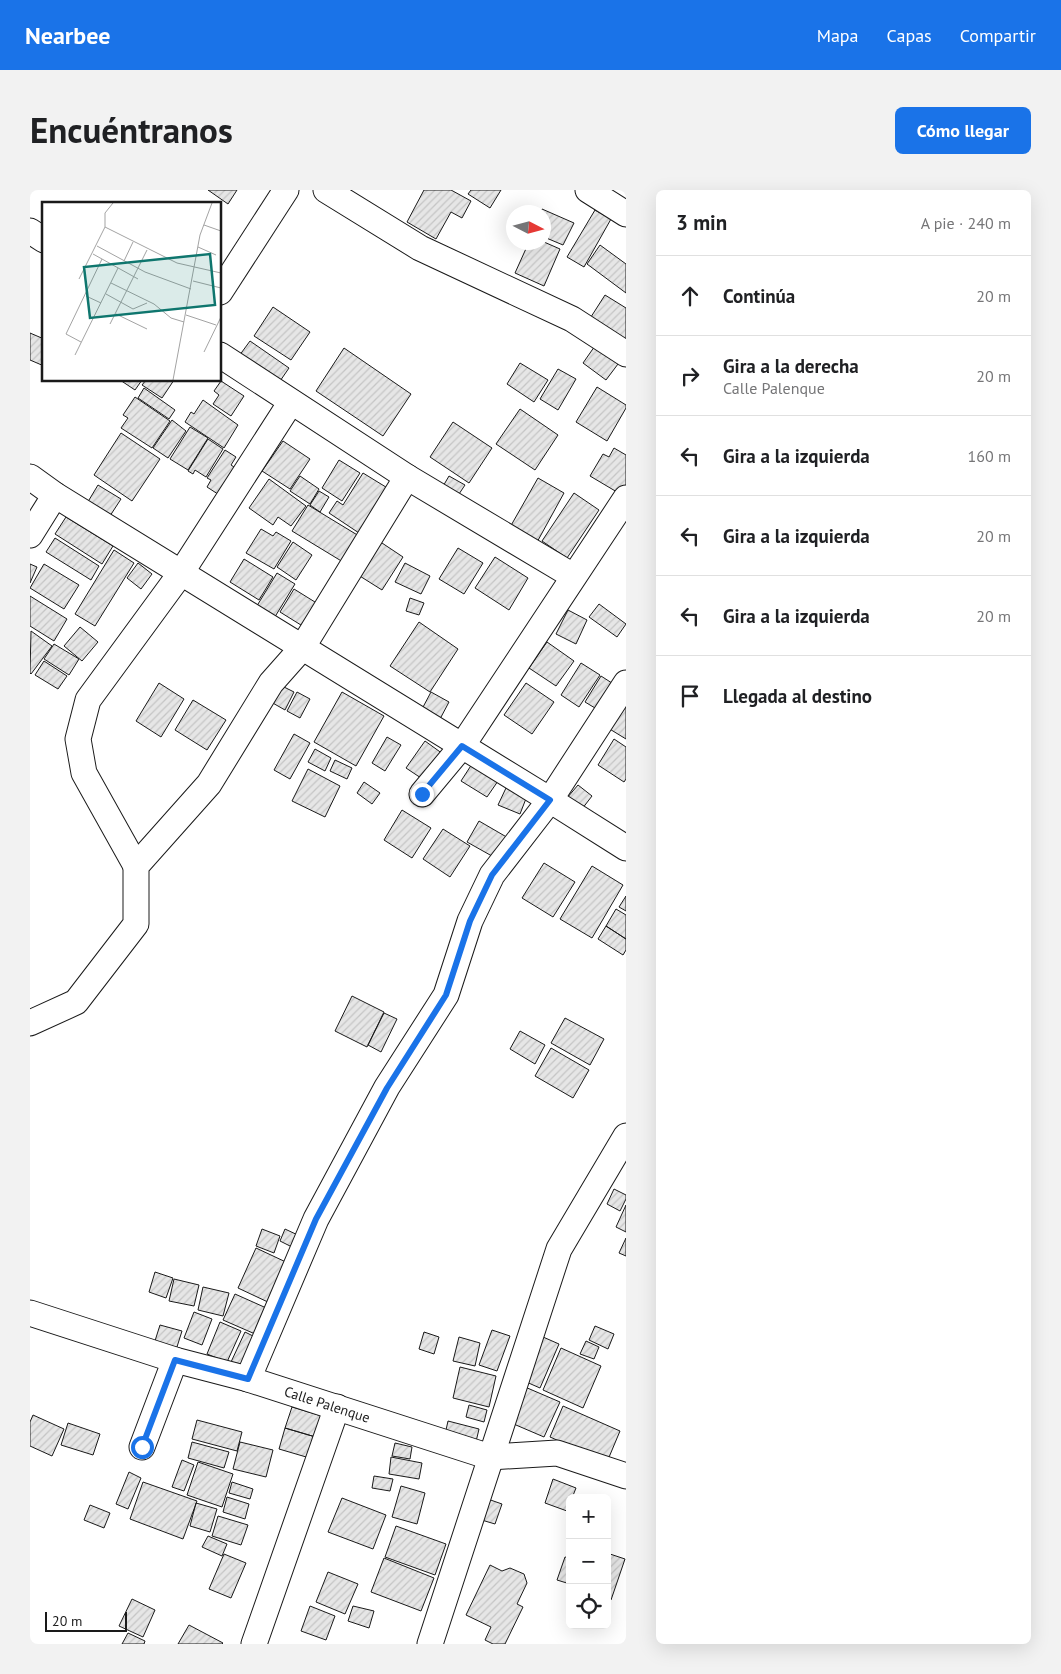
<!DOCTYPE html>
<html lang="es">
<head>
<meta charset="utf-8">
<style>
	body { margin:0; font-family:"PT Sans",sans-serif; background:#f2f2f2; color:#202124 }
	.controls { position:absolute; right:15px; bottom:15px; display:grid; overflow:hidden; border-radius:8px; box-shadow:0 5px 20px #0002 }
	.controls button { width:45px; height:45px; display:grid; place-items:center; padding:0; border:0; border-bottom:1px solid #e0e0e0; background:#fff; color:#202124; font:25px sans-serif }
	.compass { position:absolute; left:476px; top:15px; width:45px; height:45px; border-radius:50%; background:#fff; box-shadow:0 5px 20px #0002; rotate:96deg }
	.scale { position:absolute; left:15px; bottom:12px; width:82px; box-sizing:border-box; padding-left:5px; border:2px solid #1a1a1a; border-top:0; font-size:14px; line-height:18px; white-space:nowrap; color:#1a1a1a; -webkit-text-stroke:4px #fff; paint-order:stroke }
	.stop { position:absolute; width:15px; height:15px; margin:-11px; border:4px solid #1a73e8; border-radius:50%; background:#fff }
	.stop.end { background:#1a73e8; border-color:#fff; box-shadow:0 1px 5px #0008 }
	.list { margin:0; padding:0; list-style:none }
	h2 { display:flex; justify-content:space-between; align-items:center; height:65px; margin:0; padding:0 20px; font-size:21px }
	h2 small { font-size:16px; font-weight:400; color:#757577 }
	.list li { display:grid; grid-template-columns:32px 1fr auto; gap:15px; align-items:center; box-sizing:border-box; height:80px; padding:0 20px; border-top:1px solid #e0e0e0 }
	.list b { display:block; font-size:19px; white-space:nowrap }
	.list p { margin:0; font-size:16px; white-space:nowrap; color:#757577 }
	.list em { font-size:16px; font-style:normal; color:#757577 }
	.icon { flex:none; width:28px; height:28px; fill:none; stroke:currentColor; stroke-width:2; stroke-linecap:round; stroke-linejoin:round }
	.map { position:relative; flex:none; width:596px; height:1454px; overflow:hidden; border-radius:8px }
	header { display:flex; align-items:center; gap:30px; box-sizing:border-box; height:70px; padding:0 25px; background:#1a73e8; color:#fff }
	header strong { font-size:24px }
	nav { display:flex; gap:28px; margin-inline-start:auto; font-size:18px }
	.intro { display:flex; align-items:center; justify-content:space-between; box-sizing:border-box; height:120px; padding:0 30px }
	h1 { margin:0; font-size:35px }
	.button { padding:12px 22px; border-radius:8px; background:#1a73e8; color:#fff; font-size:18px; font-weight:700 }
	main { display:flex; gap:30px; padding:0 30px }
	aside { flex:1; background:#fff; border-radius:8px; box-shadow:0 5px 20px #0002 }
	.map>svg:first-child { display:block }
</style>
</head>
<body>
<header>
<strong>Nearbee</strong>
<nav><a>Mapa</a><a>Capas</a><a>Compartir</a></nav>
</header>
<div class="intro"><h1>Encuéntranos</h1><a class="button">Cómo llegar</a></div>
<main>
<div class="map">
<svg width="596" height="1454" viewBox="0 0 596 1454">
	<defs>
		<pattern id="building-hatch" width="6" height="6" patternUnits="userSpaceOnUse" patternTransform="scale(1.25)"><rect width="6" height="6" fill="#e6e6e6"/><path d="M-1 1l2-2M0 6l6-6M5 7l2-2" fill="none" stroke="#c5c5c5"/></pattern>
	</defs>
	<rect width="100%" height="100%" fill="#fff"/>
	<path fill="url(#building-hatch)" stroke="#1a1a1a" d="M178,0H207L198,14Z
		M394,0H421L441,11L432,28L421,22L406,49L377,32Z
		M441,0H471L460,18L438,4Z
		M512,19L544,33L533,55L514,47V22H511Z
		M565,20L581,29L554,77L537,67Z
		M499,52H514L530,59L514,96L485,83Z
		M570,55L596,74V103L557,74Z
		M575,105L596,118V154L559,130Z
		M243,117L280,142L261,170L224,146Z
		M0,143L14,149V176L0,170Z
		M220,151L259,178L248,194L209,166Z
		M567,153L591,170L576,190L553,173Z
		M314,158L381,204L353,246L286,201Z
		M490,173L518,190L504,212L477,194Z
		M528,179L546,189L528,220L510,209Z
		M90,190H112L105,200Z
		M116,190H144L132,208L112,195Z
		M191,191L214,206L201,226L183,214L189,205L184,201Z
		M567,197L596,215V218L577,251L546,232Z
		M114,198L145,220L139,229L108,208Z
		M105,207L140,231L122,258L91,238L98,228L93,225Z
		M173,210L208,235L194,258L155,232L161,222L164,224Z
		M490,219L528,245L505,280L466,254Z
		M142,230L156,241L138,268L123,258Z
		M423,232L462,258L439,293L400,267Z
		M160,237L178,248L158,280L140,269Z
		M91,243L130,269L102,311L64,285Z
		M178,249L193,259L176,287L165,280L163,284L158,281Z
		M253,251L280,269L260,299L232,281Z
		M584,258L596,265V297L592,305L560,286L573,264L579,267Z
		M195,260L206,267L201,275L210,281L194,308L177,297L181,290L177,288Z
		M309,270L330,283L312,311L292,298Z
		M333,283L364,302L335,347L299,323L307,311L313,315Z
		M270,286L289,299L280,314L260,301Z
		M419,286L435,295L427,307L412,298Z
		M508,288L534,303L506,354L479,339Z
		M239,289L276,316L261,336L248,327L243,335L219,318Z
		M68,295L91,309L78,329L56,315Z
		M289,301L299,307L290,322L280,315Z
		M544,303L569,320L537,368L512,351Z
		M278,315L329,346L313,372L262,341Z
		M36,327L83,356L72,374L25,344Z
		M231,339L243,346L246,342L261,351L244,379L216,363Z
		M25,348L69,376L61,390L16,362Z
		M346,349L373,367L352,400L325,383Z
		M263,352L282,365L266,390L247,377Z
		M428,358L453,373L434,404L409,389Z
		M84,360L104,373L65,436L45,424Z
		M465,367L498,388L479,420L445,398Z
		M214,369L243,387L229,410L200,392Z
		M108,373L122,384L111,399L97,388Z
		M375,373L400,386L391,404L365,392Z
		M0,374L7,377L0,393Z
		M14,374L49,395L34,419L0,398Z
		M247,383L265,394L243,430L225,419Z
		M264,399L293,417L279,440L250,422Z
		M0,406L37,429L24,451L0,436Z
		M380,408L394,413L389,425L376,421Z
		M569,414L596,434L587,447L559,427Z
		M538,420L557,430L546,454L526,444Z
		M389,432L428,459L400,502L360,476Z
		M50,437L68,452L52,471L34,456Z
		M1,441L22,456L1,484L0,483Z
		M517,452L544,471L526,496L499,478Z
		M24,454L49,469L39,485L14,469Z
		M14,471L37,486L28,499L5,485Z
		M551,473L570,485L549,517L531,505Z
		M571,486L585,495L570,521L555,512Z
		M129,493L154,509L131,547L106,531Z
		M496,493L524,512L502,544L474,525Z
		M250,495L264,502L255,520L241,512Z
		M267,502L280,509L270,528L257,521Z
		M312,502L354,526L326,576L284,552Z
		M401,502L419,512L410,529L392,519Z
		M596,507V549L578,538Z
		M163,510L196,530L177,560L145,540Z
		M264,544L280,553L260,589L244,580Z
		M357,547L371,555L355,581L342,573Z
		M584,549L596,557V589L594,592L568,575Z
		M395,551L413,564L394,590L376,578Z
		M285,559L301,568L295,581L278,572Z
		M305,570L322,578L317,589L300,581Z
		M442,574L468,591L457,607L431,591Z
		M278,579L310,596L295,627L262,611Z
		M334,592L350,603L342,614L327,603Z
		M548,595L562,606L552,619L537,608Z
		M476,598L497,606L490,624L468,615Z
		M372,620L401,638L382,668L354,650Z
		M449,631L480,649L469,670L437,652Z
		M413,639L440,656L420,687L393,669Z
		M514,673L545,692L523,727L492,708Z
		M562,676L593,695L562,748L530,729Z
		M596,706V721L589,717Z
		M586,719L596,725V749L576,736Z
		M576,736L596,749V760L593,765L568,749Z
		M322,806L354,822L337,857L305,841Z
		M354,823L367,829L351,862L338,855Z
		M535,828L574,849L560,875L521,853Z
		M490,841L515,855L505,874L480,859Z
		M521,858L559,880L543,908L505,886Z
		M584,999L596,1005V1009L590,1021L577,1014Z
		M596,1015V1042L586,1037Z
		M232,1039L250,1046L244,1063L226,1056Z
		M255,1039L272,1047L266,1059L250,1051Z
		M596,1048V1066L589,1063Z
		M226,1058L258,1073L240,1113L208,1098Z
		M125,1082L143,1088L136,1108L119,1102Z
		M144,1089L169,1095L164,1116L139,1111Z
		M173,1097L199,1103L193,1126L168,1120Z
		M205,1104L243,1121L232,1147L193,1130Z
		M164,1122L182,1129L172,1155L154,1148Z
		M190,1132L211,1141L197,1172L177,1164Z
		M130,1135L152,1141L146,1160L124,1154Z
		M565,1136L584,1144L578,1159L559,1150Z
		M462,1140L480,1146L467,1181L449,1175Z
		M215,1142L231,1150L218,1180L201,1172Z
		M394,1142L409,1147L404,1164L389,1159Z
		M429,1147L450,1153L445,1176L423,1171Z
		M513,1147L529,1154L510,1198L494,1191Z
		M556,1151L569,1157L564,1169L550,1164Z
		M531,1158L571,1176L553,1218L513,1200Z
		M430,1177L466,1186L459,1217L423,1208Z
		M495,1197L530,1212L514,1247L479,1232Z
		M439,1215L457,1220L454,1232L436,1227Z
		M533,1216L590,1241L577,1272L520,1247Z
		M262,1217L295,1227L289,1248L255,1238Z
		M3,1225L34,1239L22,1266L0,1256V1232Z
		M167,1230L212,1242L207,1261L162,1249Z
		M418,1231L449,1239L445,1256L414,1249Z
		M38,1233L70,1244L63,1265L31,1255Z
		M255,1238L289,1248L283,1269L249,1259Z
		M162,1252L199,1262L194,1278L158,1268Z
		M210,1252L243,1260L236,1287L203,1279Z
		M365,1253L382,1257L380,1269L362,1266Z
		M361,1267L392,1273L389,1289L359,1284Z
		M152,1270L164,1275L154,1301L142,1297Z
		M168,1272L203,1284L192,1317L157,1305Z
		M99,1282L111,1288L98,1319L86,1314Z
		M344,1286L363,1289L360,1301L342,1298Z
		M523,1289L546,1298L542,1308H540L537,1321L515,1313Z
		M113,1292L167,1311L153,1349L100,1329Z
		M202,1292L223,1299L220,1309L199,1303Z
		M371,1296L395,1303L387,1334L362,1327Z
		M197,1307L219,1314L215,1329L193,1322Z
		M452,1307L472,1314L465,1334L445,1328Z
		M312,1308L356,1325L343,1359L298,1342Z
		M166,1313L187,1319L180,1342L160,1336Z
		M60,1315L80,1323L74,1338L54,1330Z
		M188,1326L218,1335L211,1355L182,1346Z
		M366,1336L416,1354L405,1385L355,1367Z
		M178,1346L197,1354L192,1366L172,1357Z
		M577,1363L595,1369L581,1410L577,1408Z
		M194,1364L216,1373L201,1408L179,1399Z
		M535,1367L540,1368V1394L527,1390Z
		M354,1368L404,1388L391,1421L341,1402Z
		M460,1375L472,1381L480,1378L494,1384L497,1393L487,1414L493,1417L475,1454H463L455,1450L461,1437L436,1425Z
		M298,1382L328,1394L315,1424L286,1412Z
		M102,1409L125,1420L113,1447L89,1436Z
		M280,1416L305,1426L296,1450L271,1441Z
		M323,1416L344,1421L339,1438L318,1431Z
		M159,1435L193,1453L192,1454H148Z
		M98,1443L115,1451L114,1454H92Z"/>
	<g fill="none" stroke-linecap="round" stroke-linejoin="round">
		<g stroke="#1a1a1a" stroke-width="27">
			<g id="minor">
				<path d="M296,0L390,58L542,129L596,164"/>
				<path d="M558,0L596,24"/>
				<path d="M0,41L14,50"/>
				<path d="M190,102L256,0"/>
				<path d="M190,165L377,287L543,386"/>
				<path d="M0,287L25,305L520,610L596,658"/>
				<path d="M0,345L25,305"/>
				<path d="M392,604L432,556L596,308"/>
				<path d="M106,676L54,583L48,549L58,510L151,383L261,212"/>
				<path d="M0,833L46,812L106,734V676L179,594L241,493L272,458L377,287"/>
				<path id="s1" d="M0,1123L145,1170L218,1189L460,1267L527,1263L596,1286"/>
				<path d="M218,1189L286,1029L357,897L416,805L440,731L462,685L520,610L596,493"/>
				<path d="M112,1257L145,1170"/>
				<path d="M224,1454L307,1217"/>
				<path d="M400,1454L529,1059L596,946"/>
			</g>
		</g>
		<use href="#minor" stroke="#fff" stroke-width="25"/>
	</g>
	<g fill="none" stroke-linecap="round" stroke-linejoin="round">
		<path stroke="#1a73e8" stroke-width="6" d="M112,1257L145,1170L218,1189L286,1029L357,898L416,805L440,731L462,685L520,610L432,556L392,604"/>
	</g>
	<g text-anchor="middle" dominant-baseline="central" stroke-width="4" stroke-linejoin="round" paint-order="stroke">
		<g font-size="14" fill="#1a1a1a" stroke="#fff">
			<text stroke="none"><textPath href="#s1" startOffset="311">Calle Palenque</textPath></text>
		</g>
	</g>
	<g transform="translate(12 12)">
		<rect width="179" height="179" fill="#fff"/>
		<path fill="none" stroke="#a3a3a3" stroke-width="1" d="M162,23L179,29M63,25L135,61L179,71M55,44L103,70L149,87M156,45L174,53M51,52L96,77M82,59L91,40M37,77L63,25V11L71,1M151,79L179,86M69,81L112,102L129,116L142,120M64,92L91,107L105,101M44,94L59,101M74,112L105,127M144,113L174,123M68,122L105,48M39,140L24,132L60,57M162,150L179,115M33,153L76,66M131,178L158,33L170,1"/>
		<path fill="#0f766e" fill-opacity="0.15" stroke="#0f766e" stroke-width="2.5" d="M168,52L173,103L48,116L42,65Z"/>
		<rect width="179" height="179" fill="none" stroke="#1a1a1a" stroke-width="2.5"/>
	</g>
</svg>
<div class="controls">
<button>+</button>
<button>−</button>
<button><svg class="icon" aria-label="locate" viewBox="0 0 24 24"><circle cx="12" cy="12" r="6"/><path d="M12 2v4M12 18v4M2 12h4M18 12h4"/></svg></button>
</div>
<svg class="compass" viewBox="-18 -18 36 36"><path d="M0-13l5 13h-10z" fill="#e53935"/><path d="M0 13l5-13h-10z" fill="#757577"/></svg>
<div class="scale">20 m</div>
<div class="stop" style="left:112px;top:1257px"></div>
<div class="stop end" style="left:392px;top:604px"></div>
</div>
<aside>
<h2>3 min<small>A pie · 240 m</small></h2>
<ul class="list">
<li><svg class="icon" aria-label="ahead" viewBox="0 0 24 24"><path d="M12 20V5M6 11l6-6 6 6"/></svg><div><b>Continúa</b></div><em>20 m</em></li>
<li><svg class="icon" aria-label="right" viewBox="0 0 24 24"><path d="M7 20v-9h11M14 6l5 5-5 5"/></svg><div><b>Gira a la derecha</b><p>Calle Palenque</p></div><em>20 m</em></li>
<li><svg class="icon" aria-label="left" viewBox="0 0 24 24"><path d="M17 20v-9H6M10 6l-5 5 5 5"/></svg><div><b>Gira a la izquierda</b></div><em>160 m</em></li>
<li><svg class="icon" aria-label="left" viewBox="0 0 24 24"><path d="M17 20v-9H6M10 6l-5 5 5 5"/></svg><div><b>Gira a la izquierda</b></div><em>20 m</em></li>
<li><svg class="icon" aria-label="left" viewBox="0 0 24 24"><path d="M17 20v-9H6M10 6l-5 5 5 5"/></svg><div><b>Gira a la izquierda</b></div><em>20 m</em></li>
<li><svg class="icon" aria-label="arrive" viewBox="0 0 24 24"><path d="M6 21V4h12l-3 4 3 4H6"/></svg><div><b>Llegada al destino</b></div></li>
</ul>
</aside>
</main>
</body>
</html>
